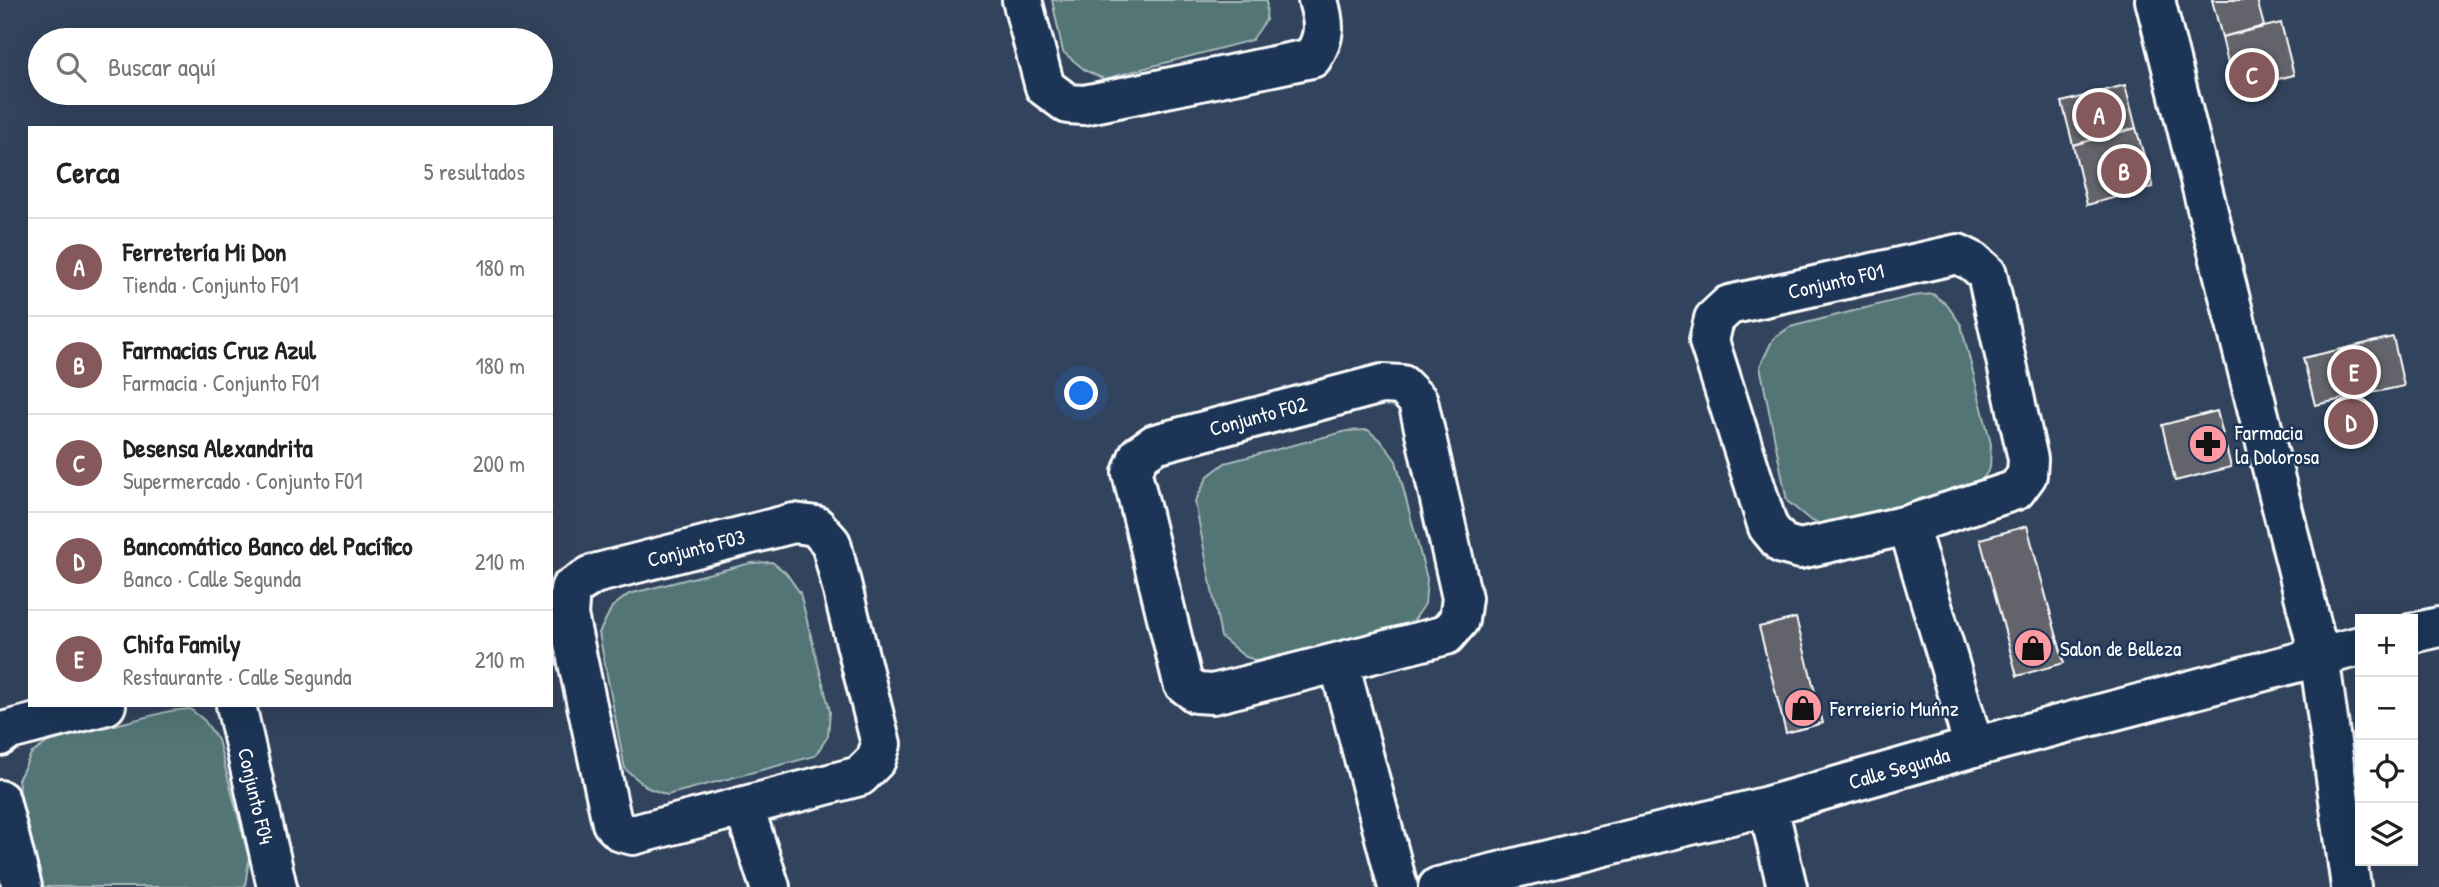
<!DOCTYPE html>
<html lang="es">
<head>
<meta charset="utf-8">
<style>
	body { margin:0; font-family:"Patrick Hand",sans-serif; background:#f6f6f6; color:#222 }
	.controls { position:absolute; right:21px; bottom:21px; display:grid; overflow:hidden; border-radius:0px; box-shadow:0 7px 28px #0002 }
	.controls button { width:63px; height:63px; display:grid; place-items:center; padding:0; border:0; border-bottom:2px solid #e0e0e0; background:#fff; color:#222; font:35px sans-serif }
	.you { position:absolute; left:1082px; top:394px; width:24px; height:24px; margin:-18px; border:5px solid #fff; border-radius:50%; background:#1a73e8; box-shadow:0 0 0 10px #1a73e833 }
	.badge { display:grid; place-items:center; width:46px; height:46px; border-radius:50%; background:#85585c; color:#fff; font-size:23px; font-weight:700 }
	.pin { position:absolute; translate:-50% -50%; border:4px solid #fff; box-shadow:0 2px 7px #0006 }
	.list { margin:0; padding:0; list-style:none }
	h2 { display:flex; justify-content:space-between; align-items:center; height:91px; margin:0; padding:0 28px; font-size:30px }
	h2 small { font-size:23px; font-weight:400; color:#767676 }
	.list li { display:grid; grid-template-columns:46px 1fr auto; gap:21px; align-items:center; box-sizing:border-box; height:98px; padding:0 28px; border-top:2px solid #e0e0e0 }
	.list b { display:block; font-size:26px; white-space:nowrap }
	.list p { margin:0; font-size:23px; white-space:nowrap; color:#767676 }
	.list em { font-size:23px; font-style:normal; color:#767676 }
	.icon { flex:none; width:38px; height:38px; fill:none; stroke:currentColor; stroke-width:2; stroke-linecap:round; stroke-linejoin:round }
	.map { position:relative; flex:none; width:2439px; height:887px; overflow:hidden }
	.search { position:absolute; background:#fff; box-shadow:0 7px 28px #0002; left:28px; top:28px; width:525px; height:77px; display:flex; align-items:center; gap:18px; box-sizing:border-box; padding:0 24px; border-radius:38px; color:#767676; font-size:26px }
	.panel { position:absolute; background:#fff; box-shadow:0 7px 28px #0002; left:28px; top:126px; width:525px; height:581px; border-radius:0px }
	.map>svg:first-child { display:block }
</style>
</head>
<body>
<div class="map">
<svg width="2439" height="887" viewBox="0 0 2439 887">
	<rect width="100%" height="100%" fill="#32435d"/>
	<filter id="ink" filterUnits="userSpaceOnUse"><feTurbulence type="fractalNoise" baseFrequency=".0143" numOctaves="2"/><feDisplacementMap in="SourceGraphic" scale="14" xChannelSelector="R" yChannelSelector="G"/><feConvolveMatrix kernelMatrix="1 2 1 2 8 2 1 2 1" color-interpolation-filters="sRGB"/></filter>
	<g filter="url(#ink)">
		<path fill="#527576" stroke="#a8baba" stroke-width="2" d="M1052,0H1267L1266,20L1252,40L1104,79L1086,71L1063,52Z
			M1933,294L1947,305L1961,325L1991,444L1990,468L1976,489L1828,527L1810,520L1787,501L1760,366L1773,339L1790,327L1913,296Z
			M1368,430L1382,442L1396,461L1427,579L1425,604L1411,625L1263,663L1244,656L1221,637L1195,502L1208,476L1225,463L1347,431Z
			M772,562L786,573L800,593L830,711L828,736L815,756L667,795L648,788L625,769L599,633L612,607L629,594L751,563Z
			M190,709L204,720L218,740L249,858L245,887H38L18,780L31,754L48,742L170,711Z"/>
		<path fill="#63636c" stroke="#fff" stroke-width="2" d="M2212,0H2257L2264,26L2222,37Z
			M2281,23L2294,75L2234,90L2222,37Z
			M2125,85L2136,128L2073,145L2062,102Z
			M2136,128L2153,187L2087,205L2073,145Z
			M2393,337L2404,386L2315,405L2303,358Z
			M2217,411L2231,467L2175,481L2162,425Z
			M2027,526L2064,663L2017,676L1980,539Z
			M1796,618L1823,723L1786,733L1759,627Z"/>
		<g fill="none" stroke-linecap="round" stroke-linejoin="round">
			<g stroke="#fff" stroke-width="44">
				<path id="minor" d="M1022,0L1045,87L1068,104L1084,105L1312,58C1326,37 1325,24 1318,0
					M2155,0L2319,655L2351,887
					M1958,254L1974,262L1987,274L2028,459L2027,475L2016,490L1908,525L1800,549L1782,544L1768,527L1709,341L1714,319L1729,305Z
					M1382,384L1402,385L1418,401L1462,598L1459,620L1446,635L1213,694L1196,693L1183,683L1132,473L1139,455L1155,444Z
					M794,523L816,526L831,543L881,744L876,760L860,776L633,835L621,832L612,823L568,615L570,589L594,574Z
					M1908,525L1974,747
					M2413,633L2439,627
					M1339,663L1398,887
					M236,705L277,887
					M0,736L6,731L106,705
					M0,800L22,887
					M1768,806L1787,887
					M744,807L770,887
					M1438,887L1768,806L1974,747L2360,646"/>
			</g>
			<use href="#minor" stroke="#1d3557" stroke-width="38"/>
		</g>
	</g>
	<defs>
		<g id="pharmacy-disc" transform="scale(2.0125)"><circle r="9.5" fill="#ff9aa2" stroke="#1d3557"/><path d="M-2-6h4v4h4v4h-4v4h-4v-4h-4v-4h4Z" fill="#111"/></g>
		<g id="shop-disc" transform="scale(2.0125)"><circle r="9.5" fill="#ff9aa2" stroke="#1d3557"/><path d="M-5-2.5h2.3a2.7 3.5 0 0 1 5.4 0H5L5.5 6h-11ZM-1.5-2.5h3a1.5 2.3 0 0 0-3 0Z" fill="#111"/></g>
	</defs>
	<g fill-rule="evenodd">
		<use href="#pharmacy-disc" x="2208" y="444"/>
		<use href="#shop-disc" x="2033" y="648"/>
		<use href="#shop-disc" x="1803" y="708"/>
	</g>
	<g text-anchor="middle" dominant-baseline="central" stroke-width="5" stroke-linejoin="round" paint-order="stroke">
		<g font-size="21" fill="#fff" stroke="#1d3557">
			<text transform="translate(1836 281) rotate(-13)">Conjunto F01</text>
			<text transform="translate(1258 416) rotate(-15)">Conjunto F02</text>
			<text transform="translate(696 548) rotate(-14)">Conjunto F03</text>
			<text transform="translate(1899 768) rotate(-16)">Calle Segunda</text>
			<text transform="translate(256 796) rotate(77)">Conjunto F04</text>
		</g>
		<g font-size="21" fill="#fff" stroke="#1d3557" text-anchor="start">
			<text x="2235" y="432">Farmacia<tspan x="2235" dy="24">la Dolorosa</tspan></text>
			<text x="2060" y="648">Salon de Belleza</text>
			<text x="1830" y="708">Ferreierio Muńnz</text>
		</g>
	</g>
</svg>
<div class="controls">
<button>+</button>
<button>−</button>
<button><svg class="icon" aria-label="locate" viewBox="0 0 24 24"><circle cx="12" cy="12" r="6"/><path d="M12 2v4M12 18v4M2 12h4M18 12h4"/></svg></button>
<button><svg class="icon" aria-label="layers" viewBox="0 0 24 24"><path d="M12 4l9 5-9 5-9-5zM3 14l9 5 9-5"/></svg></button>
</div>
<div class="you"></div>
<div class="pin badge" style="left:2099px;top:115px">A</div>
<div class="pin badge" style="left:2124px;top:171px">B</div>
<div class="pin badge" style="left:2252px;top:75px">C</div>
<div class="pin badge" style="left:2351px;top:422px">D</div>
<div class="pin badge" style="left:2354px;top:372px">E</div>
<div class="search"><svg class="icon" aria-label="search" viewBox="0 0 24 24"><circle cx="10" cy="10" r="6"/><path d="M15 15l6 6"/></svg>Buscar aquí</div>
<section class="panel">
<h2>Cerca<small>5 resultados</small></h2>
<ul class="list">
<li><span class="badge">A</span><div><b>Ferretería Mi Don</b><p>Tienda · Conjunto F01</p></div><em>180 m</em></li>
<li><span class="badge">B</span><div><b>Farmacias Cruz Azul</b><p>Farmacia · Conjunto F01</p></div><em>180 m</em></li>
<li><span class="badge">C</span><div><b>Desensa Alexandrita</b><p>Supermercado · Conjunto F01</p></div><em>200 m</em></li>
<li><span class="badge">D</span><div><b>Bancomático Banco del Pacífico</b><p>Banco · Calle Segunda</p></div><em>210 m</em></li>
<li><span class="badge">E</span><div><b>Chifa Family</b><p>Restaurante · Calle Segunda</p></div><em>210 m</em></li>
</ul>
</section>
</div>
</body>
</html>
